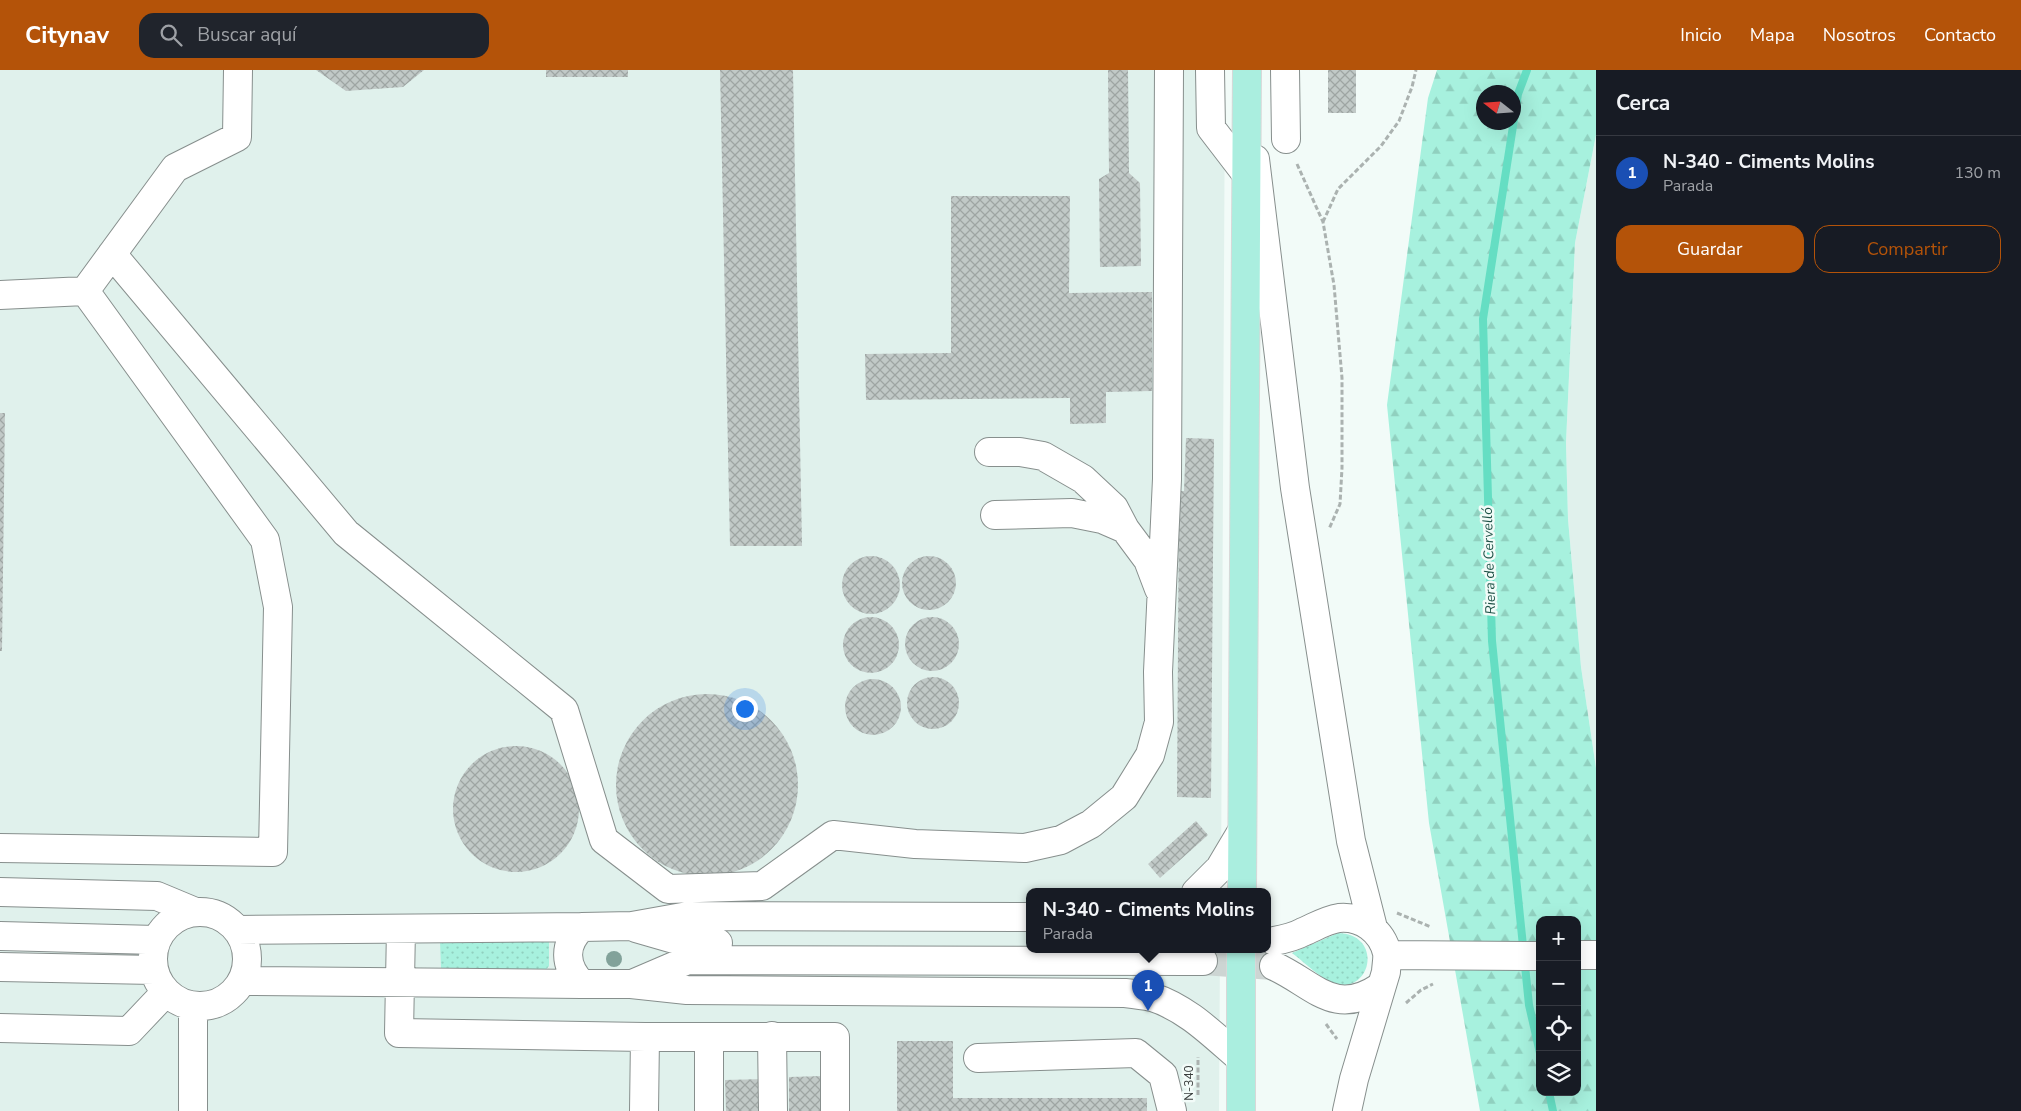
<!DOCTYPE html>
<html lang="es">
<head>
<meta charset="utf-8">
<style>
	body { margin:0; font-family:"Nunito Sans",sans-serif; background:#20242c; color:#f1f3f6 }
	.controls { position:absolute; right:15px; bottom:15px; display:grid; overflow:hidden; border-radius:10px; box-shadow:0 5px 20px #0002 }
	.controls button { width:45px; height:45px; display:grid; place-items:center; padding:0; border:0; border-bottom:1px solid #363941; background:#171b24; color:#f1f3f6; font:25px sans-serif }
	.compass { position:absolute; left:1476px; top:15px; width:45px; height:45px; border-radius:50%; background:#171b24; box-shadow:0 5px 20px #0002; rotate:287deg }
	.you { position:absolute; left:744px; top:638px; width:18px; height:18px; margin:-12px; border:4px solid #fff; border-radius:50%; background:#1a73e8; box-shadow:0 0 0 8px #1a73e833 }
	.badge { display:grid; place-items:center; width:32px; height:32px; border-radius:50%; background:#b45309; color:#fff; font-size:16px; font-weight:700 }
	.pin { position:absolute; translate:-50% -41px; filter:drop-shadow(0 1px 2px #0008) }
	.pin::after { content:''; position:absolute; top:26px; width:18px; height:15px; background:inherit; clip-path:polygon(0 0,100% 0,50% 100%) }
	.popup { position:absolute; left:1026px; top:818px; width:245px; height:65px; box-sizing:border-box; display:grid; place-content:center; border-radius:10px; background:#171b24; filter:drop-shadow(0 1px 4px #0005); font-size:16px; white-space:nowrap; color:#9ea1a6 }
	.popup b { font-size:19px; color:#f1f3f6 }
	.popup::after { content:''; position:absolute; left:50%; top:100%; margin-left:-10px; border:10px solid transparent; border-top-color:#171b24 }
	.list { margin:0; padding:0; list-style:none }
	h2 { display:flex; justify-content:space-between; align-items:center; height:65px; margin:0; padding:0 20px; font-size:21px }
	h2 small { font-size:16px; font-weight:400; color:#9ea1a6 }
	.list li { display:grid; grid-template-columns:32px 1fr auto; gap:15px; align-items:center; box-sizing:border-box; height:75px; padding:0 20px; border-top:1px solid #363941 }
	.list b { display:block; font-size:19px; white-space:nowrap }
	.list p { margin:0; font-size:16px; white-space:nowrap; color:#9ea1a6 }
	.list em { font-size:16px; font-style:normal; color:#9ea1a6 }
	.actions { display:flex; gap:10px; padding:15px 20px }
	.actions a { flex:1; padding:11px 0; border:1px solid #b45309; border-radius:15px; text-align:center; font-size:18px; color:#b45309 }
	.actions .main { background:#b45309; color:#fff }
	.icon { flex:none; width:28px; height:28px; fill:none; stroke:currentColor; stroke-width:2; stroke-linecap:round; stroke-linejoin:round }
	.map { position:relative; flex:none; width:1596px; height:1041px; overflow:hidden }
	header { display:flex; align-items:center; gap:30px; box-sizing:border-box; height:70px; padding:0 25px; background:#b45309; color:#fff }
	header strong { font-size:24px }
	nav { display:flex; gap:28px; margin-inline-start:auto; font-size:18px }
	.search { width:350px; height:45px; background:#20242c; display:flex; align-items:center; gap:12px; box-sizing:border-box; padding:0 18px; border-radius:15px; color:#9ea1a6; font-size:19px }
	main { display:flex }
	aside { flex:1; background:#171b24 }
	.map>svg:first-child { display:block }
</style>
</head>
<body>
<header>
<strong>Citynav</strong>
<div class="search"><svg class="icon" aria-label="search" viewBox="0 0 24 24"><circle cx="10" cy="10" r="6"/><path d="M15 15l6 6"/></svg>Buscar aquí</div>
<nav><a>Inicio</a><a>Mapa</a><a>Nosotros</a><a>Contacto</a></nav>
</header>
<main>
<div class="map">
<svg width="1596" height="1041" viewBox="0 0 1596 1041">
	<defs>
		<pattern id="grass-dots" width="8" height="8" patternUnits="userSpaceOnUse" patternTransform="scale(1.25)"><rect width="8" height="8" fill="#a7f1de"/><path d="M2 2h.1M6 6h.1" fill="none" stroke="#90d0bf" stroke-width="1.8" stroke-linecap="round"/></pattern>
		<pattern id="forest-firs" width="22" height="20" patternUnits="userSpaceOnUse" patternTransform="scale(1.25)"><rect width="22" height="20" fill="#a7f1de"/><path d="M5 1l3.5 6h-7zM16 11l3.5 6h-7z" fill="#90d0bf"/></pattern>
		<pattern id="building-cross-hatch" width="8" height="8" patternUnits="userSpaceOnUse" patternTransform="scale(1.25)"><rect width="8" height="8" fill="#c1c9c7"/><path d="M0 0l8 8M0 8l8-8" fill="none" stroke="#9ea5a3"/></pattern>
	</defs>
	<rect width="100%" height="100%" fill="#f2fbf8"/>
	<path fill="#e0f1ec" d="M0,0H1225L1221,822H1029V880H1220L1219,1041H0Z
		M1596,65V698L1581,597L1568,449L1566,373L1575,173Z"/>
	<path fill="url(#grass-dots)" d="M1338,863C1383,864 1372,923 1336,914C1323,911 1303,891 1292,883Z
		M549,870V896L545,901L441,898L440,871Z"/>
	<path fill="url(#forest-firs)" fill-rule="evenodd" d="M1437,0H1596V65L1575,173L1566,373L1568,449L1581,597L1596,698V1041H1480L1429,753L1387,335L1428,28ZM1484,22H1514V52H1484ZM1540,850H1577V1022H1540Z"/>
	<g fill="none" stroke-linecap="round" stroke-linejoin="round">
		<path stroke="#65dec3" stroke-width="8" d="M1527,0L1518,24L1483,249L1492,571L1529,935L1540,983
			M1549,1022L1553,1041"/>
	</g>
	<path fill="url(#building-cross-hatch)" d="M316,0H424L403,17L346,21Z
		M546,0H628V7H546Z
		M720,0H793L802,476H730Z
		M1108,0H1128L1129,103L1140,113L1141,196L1100,197L1099,109L1109,103Z
		M1328,0H1356V43H1328Z
		M951,126H1070L1069,223L1152,222V321L1106,322V353L1070,354V328L866,330L865,284L951,283Z
		M0,343H5L2,581H0Z
		M1186,368L1214,369L1211,728L1177,727L1179,421H1184Z
		M902 513a27 27 0 1 1 54 0a27 27 0 1 1-54 0Z
		M842 515a29 29 0 1 1 58 0a29 29 0 1 1-58 0Z
		M905 574a27 27 0 1 1 54 0a27 27 0 1 1-54 0Z
		M843 575a28 28 0 1 1 56 0a28 28 0 1 1-56 0Z
		M907 633a26 26 0 1 1 52 0a26 26 0 1 1-52 0Z
		M845 637a28 28 0 1 1 56 0a28 28 0 1 1-56 0Z
		M616 715a91 91 0 1 1 182 0a91 91 0 1 1-182 0Z
		M453 739a63 63 0 1 1 126 0a63 63 0 1 1-126 0Z
		M1196,751L1208,765L1160,808L1148,794Z
		M897,971H953V1028H1147V1041H897Z
		M823,1006V1041H789V1007Z
		M764,1009V1041H726L725,1010Z"/>
	<g fill="none" stroke-linecap="round" stroke-linejoin="round">
		<path stroke="#cdd5d3" stroke-width="28" stroke-dasharray="28 14" stroke-linecap="butt" d="M1203,891L1274,896"/>
		<g stroke="#878f8d" stroke-width="30">
			<path id="minor" d="M1210,0L1211,58L1247,105
				M1285,0L1286,69
				M1255,89L1295,418L1351,771L1373,858
				M112,184L346,463L564,640L604,770L668,819L762,816L833,765L915,774L1025,778L1061,770L1091,754L1124,727L1150,685L1159,652L1158,602L1167,409L1169,0
				M0,225L85,221L175,98L237,67L238,0
				M989,382H1020L1043,386L1083,409L1114,438L1125,459L1148,490L1159,519
				M995,445L1072,443L1102,449L1125,459
				M0,778L273,782L278,537L265,470L85,221
				M0,822L157,826L193,841
				M1196,822L1220,798L1242,761
				M153 889a47 47 0 1 1 94 0a47 47 0 1 1-94 0Z
				M1029,847L688,846L632,856L582,857C563,874 564,896 582,914H631L687,920L1125,923C1134,924 1143,925 1152,927C1187,938 1213,965 1241,989
				M636,858L688,873H718
				M401,859L399,963L645,967H835V1041
				M238,860L582,857
				M0,866L156,870
				M1274,871C1285,869 1294,867 1303,862C1315,857 1326,850 1339,848C1362,846 1382,861 1387,883C1388,889 1386,897 1386,902L1354,1009L1347,1041
				M1388,885L1540,886
				M1577,885H1596
				M1274,896C1314,914 1334,948 1380,917
				M0,897L154,900
				M242,911L582,914
				M632,914L688,890L1203,891
				M0,958L129,961L166,922
				M772,966L773,1041
				M709,967V1041
				M978,988L1136,983L1163,1005L1172,1041
				M193,1041V936
				M644,1041L645,967"/>
		</g>
		<g stroke="#d8d8d8" stroke-width="30">
			<path id="major" d="M1242,822L1247,0
				M1241,1041V880"/>
		</g>
		<path stroke="#abb2b0" stroke-width="3" stroke-dasharray="5 2.5" stroke-linecap="butt" d="M1297,94L1323,152L1334,215L1342,308V398L1340,434L1329,459
			M1323,152L1338,119L1381,76L1399,51L1412,17L1416,0
			M1397,843L1431,857
			M1406,933L1421,920L1433,914
			M1326,954L1337,969
			M1198,1025V987"/>
		<use href="#minor" stroke="#fff" stroke-width="28"/>
		<use href="#major" stroke="#aaeedf" stroke-width="28"/>
	</g>
	<circle fill="#82a29a" cx="614" cy="889" r="8"/>
	<g text-anchor="middle" dominant-baseline="central" stroke-width="5" stroke-linejoin="round" paint-order="stroke">
		<g font-size="12" fill="#3a3e3d" stroke="#f2fbf8">
			<text transform="translate(1189 1013) rotate(-90)">N-340</text>
		</g>
		<g font-size="14" font-style="italic" fill="#1d5146" stroke="#f2fbf8">
			<text transform="translate(1489 491) rotate(-92)">Riera de Cervelló</text>
		</g>
	</g>
</svg>
<div class="controls">
<button>+</button>
<button>−</button>
<button><svg class="icon" aria-label="locate" viewBox="0 0 24 24"><circle cx="12" cy="12" r="6"/><path d="M12 2v4M12 18v4M2 12h4M18 12h4"/></svg></button>
<button><svg class="icon" aria-label="layers" viewBox="0 0 24 24"><path d="M12 4l9 5-9 5-9-5zM3 14l9 5 9-5"/></svg></button>
</div>
<svg class="compass" viewBox="-18 -18 36 36"><path d="M0-13l5 13h-10z" fill="#e53935"/><path d="M0 13l5-13h-10z" fill="#9ea1a6"/></svg>
<div class="you"></div>
<div class="pin badge" style="left:1148px;top:941px;background:#1a4fb4">1</div>
<div class="popup"><b>N-340 - Ciments Molins</b>Parada</div>
</div>
<aside>
<h2>Cerca<small></small></h2>
<ul class="list">
<li><span class="badge" style="background:#1a4fb4">1</span><div><b>N-340 - Ciments Molins</b><p>Parada</p></div><em>130 m</em></li>
</ul>
<div class="actions"><a class="main">Guardar</a><a>Compartir</a></div>
</aside>
</main>
</body>
</html>
